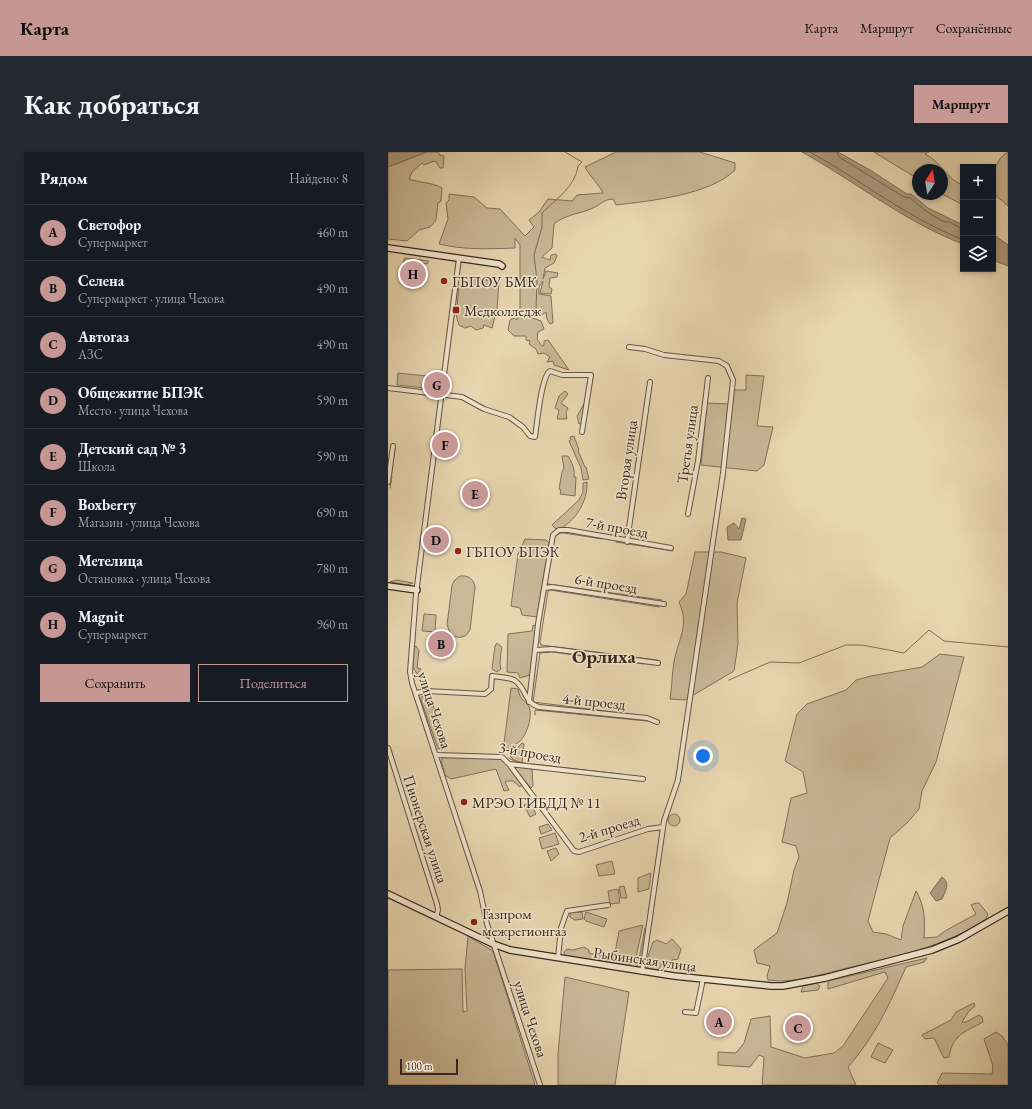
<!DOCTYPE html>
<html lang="ru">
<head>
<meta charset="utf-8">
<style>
	body { margin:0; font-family:"EB Garamond",serif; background:#242831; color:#f1f3f6 }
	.controls { position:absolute; right:12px; top:12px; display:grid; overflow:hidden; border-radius:0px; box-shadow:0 2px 6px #0003 }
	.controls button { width:36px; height:36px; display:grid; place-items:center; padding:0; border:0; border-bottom:1px solid #363941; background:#171b24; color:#f1f3f6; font:20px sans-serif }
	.compass { position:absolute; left:524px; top:12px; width:36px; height:36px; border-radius:50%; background:#171b24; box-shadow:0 2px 6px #0003; rotate:12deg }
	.scale { position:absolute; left:12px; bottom:10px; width:58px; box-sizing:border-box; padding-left:4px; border:2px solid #3a281f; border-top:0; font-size:11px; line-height:14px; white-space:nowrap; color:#3a281f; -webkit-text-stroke:3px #f0e4cc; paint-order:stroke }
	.you { position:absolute; left:315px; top:604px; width:14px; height:14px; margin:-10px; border:3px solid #fff; border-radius:50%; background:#1a73e8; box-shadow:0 0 0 6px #1a73e833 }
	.badge { display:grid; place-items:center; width:26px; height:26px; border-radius:50%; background:#c59692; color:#111; font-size:13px; font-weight:700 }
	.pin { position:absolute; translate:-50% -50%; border:2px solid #fff; box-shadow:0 1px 4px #0006 }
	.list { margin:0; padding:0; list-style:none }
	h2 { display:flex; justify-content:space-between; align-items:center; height:52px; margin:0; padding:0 16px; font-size:17px }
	h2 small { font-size:13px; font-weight:400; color:#9ea1a6 }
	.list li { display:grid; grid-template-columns:26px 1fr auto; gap:12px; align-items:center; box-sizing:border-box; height:56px; padding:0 16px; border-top:1px solid #363941 }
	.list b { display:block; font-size:15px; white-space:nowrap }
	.list p { margin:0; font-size:13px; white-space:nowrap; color:#9ea1a6 }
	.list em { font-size:13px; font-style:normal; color:#9ea1a6 }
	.actions { display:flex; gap:8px; padding:12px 16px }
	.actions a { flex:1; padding:9px 0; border:1px solid #c59692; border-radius:0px; text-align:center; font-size:14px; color:#c59692 }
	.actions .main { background:#c59692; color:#111 }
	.icon { flex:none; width:22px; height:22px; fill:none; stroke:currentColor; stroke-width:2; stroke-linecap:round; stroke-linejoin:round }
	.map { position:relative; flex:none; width:620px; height:933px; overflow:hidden; border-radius:0px }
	header { display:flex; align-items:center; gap:24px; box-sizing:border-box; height:56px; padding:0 20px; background:#c59692; color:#111 }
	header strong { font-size:19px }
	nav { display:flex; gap:22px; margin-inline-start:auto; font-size:14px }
	.intro { display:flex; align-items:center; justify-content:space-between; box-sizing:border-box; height:96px; padding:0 24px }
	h1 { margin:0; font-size:28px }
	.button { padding:10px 18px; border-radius:0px; background:#c59692; color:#111; font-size:14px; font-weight:700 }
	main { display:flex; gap:24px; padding:0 24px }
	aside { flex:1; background:#171b24; border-radius:0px; box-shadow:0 2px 6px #0003 }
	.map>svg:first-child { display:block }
</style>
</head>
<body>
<header>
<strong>Карта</strong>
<nav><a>Карта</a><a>Маршрут</a><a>Сохранённые</a></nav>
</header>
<div class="intro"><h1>Как добраться</h1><a class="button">Маршрут</a></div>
<main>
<aside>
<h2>Рядом<small>Найдено: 8</small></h2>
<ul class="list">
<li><span class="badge">A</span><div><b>Светофор</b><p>Супермаркет</p></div><em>460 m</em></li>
<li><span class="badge">B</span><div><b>Селена</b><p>Супермаркет · улица Чехова</p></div><em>490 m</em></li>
<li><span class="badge">C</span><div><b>Автогаз</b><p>АЗС</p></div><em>490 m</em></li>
<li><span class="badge">D</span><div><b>Общежитие БПЭК</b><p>Место · улица Чехова</p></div><em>590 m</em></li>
<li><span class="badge">E</span><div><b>Детский сад № 3</b><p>Школа</p></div><em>590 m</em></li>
<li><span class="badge">F</span><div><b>Boxberry</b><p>Магазин · улица Чехова</p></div><em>690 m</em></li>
<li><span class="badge">G</span><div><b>Метелица</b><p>Остановка · улица Чехова</p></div><em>780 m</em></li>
<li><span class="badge">H</span><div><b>Magnit</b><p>Супермаркет</p></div><em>960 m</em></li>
</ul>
<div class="actions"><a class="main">Сохранить</a><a>Поделиться</a></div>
</aside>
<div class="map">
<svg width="620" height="933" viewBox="0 0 620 933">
	<rect width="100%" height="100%" fill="#e8d6b0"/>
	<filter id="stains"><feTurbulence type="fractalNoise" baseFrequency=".005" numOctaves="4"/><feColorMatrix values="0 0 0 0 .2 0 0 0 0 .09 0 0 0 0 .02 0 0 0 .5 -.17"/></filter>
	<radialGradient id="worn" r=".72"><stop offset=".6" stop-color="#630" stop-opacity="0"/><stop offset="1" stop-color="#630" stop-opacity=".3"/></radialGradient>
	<path fill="#cab897" stroke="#82705b" d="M39,0H50L52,3L56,4L55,16H52L49,12V10L46,9L36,13L34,11L24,20L21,27C32,31 44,30 54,36L53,49L50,51L48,68L42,75L31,78L19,89L0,87V15Z
		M228,0H312L347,11V18C322,43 262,49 228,53L225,47C214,48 214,52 205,56C192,62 178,62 166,72L164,96L154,105L162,108L163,103L168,102L169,104L166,111L157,116L155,127L158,119L170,121L169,125L162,126L161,135L164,137L163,142L152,141L155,129L151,135V142L163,144L165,171L162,172L159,167L158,160L154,163L142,159V165L153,169L156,177L150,180L149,187L154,194L156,193V189L160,188L181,218L166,213L165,209L159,210L162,205L156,201L150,202L148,197L141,192L142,189L138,188V184H126L120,178L122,168L126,166L129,168L132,160V93L127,86V96C101,97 75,98 51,92L60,67L58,51L61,48V42L86,45L99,56L112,57L137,84L146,75L141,68L151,60L160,47L184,49L189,43L215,41C210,31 203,26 197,15Z
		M486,0H541L537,2C553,9 559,28 575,33V53L554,42V18H530V27Z
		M620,0V54L605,41C605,27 605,8 620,0Z
		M17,106L41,109L39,112L18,109L17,112L15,110Z
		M74,124L111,130L109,157L104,176L96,173L95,176L88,178L83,174L77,176L71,173L68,163L71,134L74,131L72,127Z
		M10,221L48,225L47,237L9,233Z
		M358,223L376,224L369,274L385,275L376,313L369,319L313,313L319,251L343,252L344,238H358Z
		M177,239L180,242L173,251L180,256L178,260L179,267H169L171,258L167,256L171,244Z
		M197,250L194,271L191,272L189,264Z
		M186,284L191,298L190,299L197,315H198L201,327L195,328L193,316L181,289L183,288L182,285Z
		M174,304H180C184,311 187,316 186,325H188L187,344L172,342L173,338L171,337L174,320L176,316Z
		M199,330C200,349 187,371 169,378L164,373L191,348L195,340V331Z
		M137,387L158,388L161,391L149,465L134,463L132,456L123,454L130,402Z
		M307,400H333L358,406L349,451L350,492L346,519L297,548L282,547C284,534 284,522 286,510C290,487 302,474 291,450L298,442Z
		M72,424C80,423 86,427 87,435L82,478C78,486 71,487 63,483L59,473L64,433L67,428Z
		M8,428L25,431L19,433L2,430Z
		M36,462L48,463L47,480L34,479Z
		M145,473L148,474L142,523L132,526L130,521L119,520L120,482L144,479Z
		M109,491L114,495C113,500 111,512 113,517L109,520L104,517L107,494Z
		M28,494L31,498L29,516L33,517L29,522L25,515L26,496Z
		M552,502L576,505L548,610L534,639L531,657L519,671L502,686L480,769L485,780L498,782L513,788L515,774L528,739C537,754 537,768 536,786L549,785L557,779L588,762L583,753L588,751H591L600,762L598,767C555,796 505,805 455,817C431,823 405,832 380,828L379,824L382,814L369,811L366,798L389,781L399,751L406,718L411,705L408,694L394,690L403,646L419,641L415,620L397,609L409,562L419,552L458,538L468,528L483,524L534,515Z
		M123,536L130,537C133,550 134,545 140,553C146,561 139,583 132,589C127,593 121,596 115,599Z
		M37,543L40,547L44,546L53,596L50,597L33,548V545Z
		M134,591L136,592L134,611L126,608L122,604Z
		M56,605L114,607L122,615L134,633L132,635L125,629H119L117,630L121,638L116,639L108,617L63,627L57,623L53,608Z
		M127,614L144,617L145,634L143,636L127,616Z
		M142,650L148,662L142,665L136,653Z
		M280 668a6 6 0 1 1 12 0a6 6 0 1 1-12 0Z
		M160,672L164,678L153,682L151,675Z
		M167,681L171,692L154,697L151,686Z
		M168,696L171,702L163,709L159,699Z
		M224,709L227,722L211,724L208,713Z
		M263,721L261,737L250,740V726Z
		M236,734L239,746H233L231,735Z
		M230,737L232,751L222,752L220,739Z
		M185,760H194L195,767L187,768L182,765V761Z
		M198,760L219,767L216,775L198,769L196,767Z
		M255,773L248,805H230L242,808V815L219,811L218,808L222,801H227L231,779Z
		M257,776L259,779L254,809L249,814L248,811L251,807Z
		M80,784L105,799L147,933H0V818L74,817L75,860L79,859L77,817Z
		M284,787L293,797L290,807L284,808L280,814L275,811L270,818L260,817L258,810L265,790L269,788L278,792Z
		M196,795L201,798V801L214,804V808L208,811L177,804L176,800L179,797L185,798Z
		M539,806L536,810L518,815C501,853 488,883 460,915L468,933H374L376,905L371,903L362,915L330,913V900L348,901L356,891L363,867L382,864L383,895L417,906L446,901L455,894L500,826L497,820L440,837V829Z
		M177,825L241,840L227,933H170V902Z
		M428,831L432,834L430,838L413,840L415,834Z
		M586,851L587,854L581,859L574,870H578L591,863L594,865L595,870C577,880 564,883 561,905L556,906L546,886L537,887L534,883L563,868L568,860Z
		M608,880L614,884L620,893V933H551L549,931L554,921L604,922L605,914L596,887Z
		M490,891L505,898L497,911L483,905Z"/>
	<path fill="#ad9b7f" stroke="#7f6d59" d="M0,0H39L0,15Z
		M414,0H450L482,18L519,42H523L540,56L575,73V92C517,70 468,30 414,0Z
		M605,82L620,93V114L605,108Z
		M354,366L358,367L353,388H340L339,375L346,371L351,377Z
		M554,725C563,731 557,740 554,747L548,749L542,741Z"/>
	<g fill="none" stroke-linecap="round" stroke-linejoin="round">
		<path stroke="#74624f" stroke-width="1" d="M422,0C474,29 520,66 575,88
			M449,0L451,5L516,45L522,46L538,59L554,69L561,70L575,77"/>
		<path stroke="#7f6d59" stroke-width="1" d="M148,157L149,129L146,103L154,75V61C168,47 187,35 190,14L194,10L177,0
			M4,319L7,296
			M2,336L4,324
			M168,384L172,381H176L214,387
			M228,390L285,399
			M160,432L274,448
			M269,508L153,493L152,490L160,439L162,438L271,455
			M341,528L382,510L411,511L458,493H474L516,501L541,478L556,489L620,495
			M233,561L145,550L152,501L164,500L256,512
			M147,563V558L259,569
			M121,606L128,610L232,622"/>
		<g stroke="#665443" stroke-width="6">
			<path id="street" d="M71,106L28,442L22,520L24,531L92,739L99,772L152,933
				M241,195L257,197L276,203L331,209L339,214L345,228L335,321L290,628L276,669L254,820
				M0,236L74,245L96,257L121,265L135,275L142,284L147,285C149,273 153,224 162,219L174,223H203L194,280
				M0,330L5,294
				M300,362L310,309L320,226
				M239,390L262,230
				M157,436L164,435L276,452
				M148,498L164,497L270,511
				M28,541L38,539L97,542L103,537L104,524C111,525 120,525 126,528C138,535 136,551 151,555L259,566L269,570
				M141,550L150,472L165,383L171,378H180L283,396
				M0,596L49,752L50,758L48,765
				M49,603L114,605L121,612L255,627
				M121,612L186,699L191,700L260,677L275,675
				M170,806L173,776L179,759L220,753
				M297,860L308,861L315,827"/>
		</g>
		<g stroke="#3a281f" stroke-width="8">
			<path id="secondary" d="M0,96L111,112L114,114
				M0,434L29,438
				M0,742L105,792L122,798L286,824L383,834H395L437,826L544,798L571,787L620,759"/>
		</g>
		<use href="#street" stroke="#f0e4cc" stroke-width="4"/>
		<use href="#secondary" stroke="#f0e4cc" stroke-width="5.5"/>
	</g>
	<g fill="#8f2418" stroke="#f0e4cc" stroke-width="1.5">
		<circle cx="56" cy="129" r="4"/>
		<rect x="64" y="154" width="8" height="8" rx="2"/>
		<circle cx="70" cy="399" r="4"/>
		<circle cx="76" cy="650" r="4"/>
		<circle cx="86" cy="770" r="4"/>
	</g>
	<g text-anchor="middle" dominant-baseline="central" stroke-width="3" stroke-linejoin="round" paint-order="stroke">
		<g font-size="15" fill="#3a281f" stroke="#f0e4cc" text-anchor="start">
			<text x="64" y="129">ГБПОУ БМК</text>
			<text x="76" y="158">Медколледж</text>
			<text x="78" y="399">ГБПОУ БПЭК</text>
			<text x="84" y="650">МРЭО ГИБДД № 11</text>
			<text x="94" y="761">Газпром<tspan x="94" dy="17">межрегионгаз</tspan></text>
		</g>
		<g font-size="15" fill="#3a281f" stroke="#f0e4cc">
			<text transform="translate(299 292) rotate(-82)">Третья улица</text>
			<text transform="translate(238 308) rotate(-82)">Вторая улица</text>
			<text transform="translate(229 375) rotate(10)">7-й проезд</text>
			<text transform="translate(218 431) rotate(9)">6-й проезд</text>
			<text transform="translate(206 549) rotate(6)">4-й проезд</text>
			<text transform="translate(47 558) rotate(72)">улица Чехова</text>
			<text transform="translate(142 600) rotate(10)">3-й проезд</text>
			<text transform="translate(221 676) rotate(-17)">2-й проезд</text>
			<text transform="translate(38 677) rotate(72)">Пионерская улица</text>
			<text transform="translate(257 807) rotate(8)">Рыбинская улица</text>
			<text transform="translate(143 867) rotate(72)">улица Чехова</text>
		</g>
		<g font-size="19" font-weight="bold" fill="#3a281f" stroke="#f0e4cc">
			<text x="216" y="504">Орлиха</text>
		</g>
	</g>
	<rect width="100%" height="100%" filter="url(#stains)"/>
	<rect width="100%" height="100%" fill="url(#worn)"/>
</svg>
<div class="controls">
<button>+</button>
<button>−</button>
<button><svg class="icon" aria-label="layers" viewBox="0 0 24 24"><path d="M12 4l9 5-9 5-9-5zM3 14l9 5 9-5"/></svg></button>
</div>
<svg class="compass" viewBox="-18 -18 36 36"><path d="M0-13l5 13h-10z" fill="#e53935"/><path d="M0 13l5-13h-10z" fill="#9ea1a6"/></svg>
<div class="scale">100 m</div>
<div class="you"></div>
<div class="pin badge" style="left:331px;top:870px">A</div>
<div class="pin badge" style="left:53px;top:492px">B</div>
<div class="pin badge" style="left:410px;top:876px">C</div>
<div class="pin badge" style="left:48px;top:388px">D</div>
<div class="pin badge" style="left:87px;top:342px">E</div>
<div class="pin badge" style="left:57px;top:293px">F</div>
<div class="pin badge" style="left:49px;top:233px">G</div>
<div class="pin badge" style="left:25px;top:122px">H</div>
</div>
</main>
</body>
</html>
